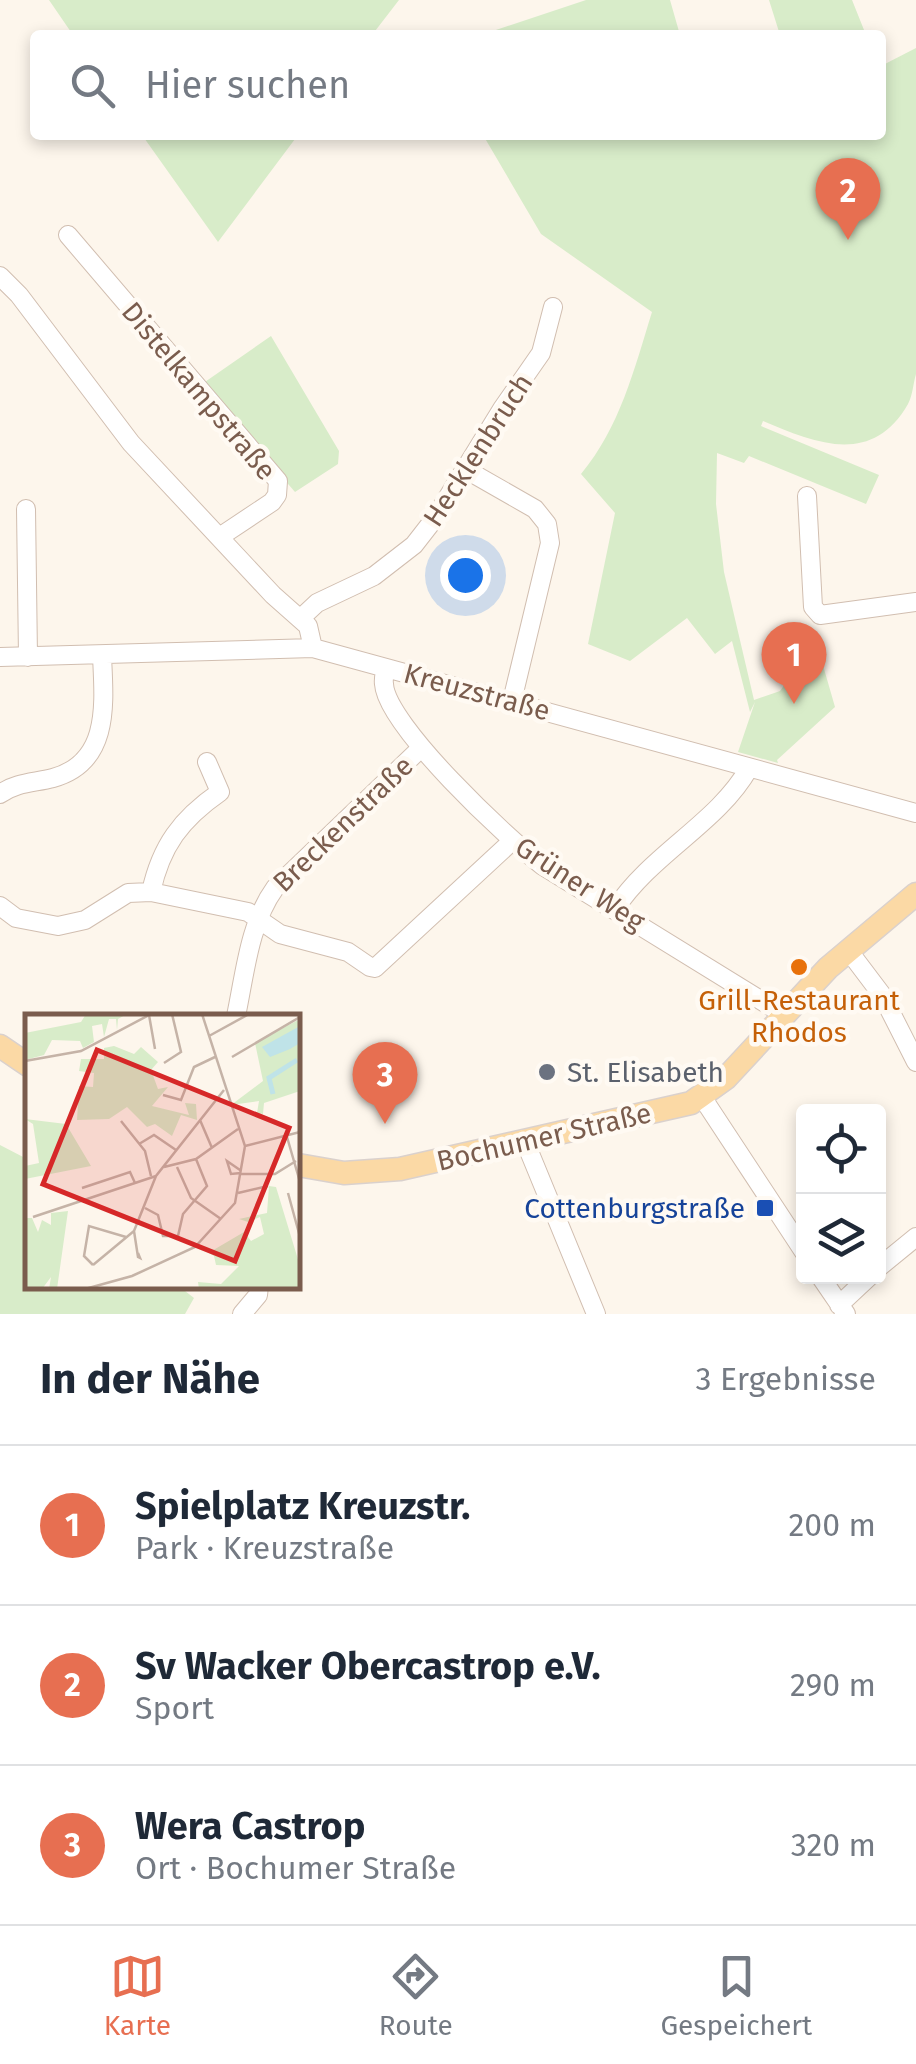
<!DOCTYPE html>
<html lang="de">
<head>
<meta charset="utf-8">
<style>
	body { margin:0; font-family:"Fira Sans",sans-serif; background:#f2f2f3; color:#1f2937 }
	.controls { position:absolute; right:30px; bottom:30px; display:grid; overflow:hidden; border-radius:10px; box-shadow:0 5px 15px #0003 }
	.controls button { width:90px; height:90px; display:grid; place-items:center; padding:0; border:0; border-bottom:2px solid #e0e1e3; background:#fff; color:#1f2937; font:50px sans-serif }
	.you { position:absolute; left:465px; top:575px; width:35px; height:35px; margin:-25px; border:8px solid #fff; border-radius:50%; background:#1a73e8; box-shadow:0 0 0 15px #1a73e833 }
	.badge { display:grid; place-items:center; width:65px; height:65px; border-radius:50%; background:#e76f51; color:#fff; font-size:32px; font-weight:700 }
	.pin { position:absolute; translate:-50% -82px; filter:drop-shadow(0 2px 5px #0008) }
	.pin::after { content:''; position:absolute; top:52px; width:35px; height:30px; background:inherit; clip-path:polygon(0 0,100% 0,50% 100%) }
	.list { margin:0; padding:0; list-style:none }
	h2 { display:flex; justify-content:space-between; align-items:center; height:130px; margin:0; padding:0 40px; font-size:42px }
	h2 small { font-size:32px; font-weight:400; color:#747a83 }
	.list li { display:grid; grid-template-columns:65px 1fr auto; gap:30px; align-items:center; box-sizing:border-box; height:160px; padding:0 40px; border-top:2px solid #e0e1e3 }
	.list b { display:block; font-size:38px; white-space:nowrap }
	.list p { margin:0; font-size:32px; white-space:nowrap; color:#747a83 }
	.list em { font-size:32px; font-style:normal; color:#747a83 }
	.icon { flex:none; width:55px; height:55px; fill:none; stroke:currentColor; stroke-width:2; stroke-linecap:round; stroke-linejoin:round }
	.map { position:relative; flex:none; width:916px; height:1314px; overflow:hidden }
	.search { position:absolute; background:#fff; box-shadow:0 5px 15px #0003; left:30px; right:30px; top:30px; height:110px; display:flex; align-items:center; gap:25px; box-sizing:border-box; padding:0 35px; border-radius:10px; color:#747a83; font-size:38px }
	.sheet { height:610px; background:#fff }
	nav { display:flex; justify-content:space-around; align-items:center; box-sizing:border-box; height:140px; border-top:2px solid #e0e1e3; background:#fff; font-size:28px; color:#747a83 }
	nav a { display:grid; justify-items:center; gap:5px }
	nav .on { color:#e76f51 }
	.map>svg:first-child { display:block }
</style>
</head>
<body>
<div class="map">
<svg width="916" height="1314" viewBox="0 0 916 1314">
	<rect width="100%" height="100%" fill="#fdf6ec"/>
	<path fill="#d8ecc9" d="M49,0H399L372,35H73Z
		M586,0H670L680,35H481Z
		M769,0H852L866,35H780Z
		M916,48V374C913,384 913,394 908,404C872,467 815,443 763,421L761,426L879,475L866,504L749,456L744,463L717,453L716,504L724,572L754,700L780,691L816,641L835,707L777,760L778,763L738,752L755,702L750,712L732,641L715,654L687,618L630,661L588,644L615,513L581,474C620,427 634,370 652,312L541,234L483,135H881V66Z
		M142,135H298L218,242Z
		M271,336L339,451L338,464L295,492L202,384Z
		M0,1145L27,1159L28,1286L180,1287L194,1298L185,1314H0Z"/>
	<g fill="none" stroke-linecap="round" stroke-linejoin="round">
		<g stroke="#d1beb0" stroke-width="20">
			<path id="minor" d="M68,235L278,481L277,495L272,502L221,536
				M0,276L19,295L131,443L273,595L308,626L313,648
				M465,469L535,509L547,524L550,543L512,701
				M807,496L813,607L820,615L916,602
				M26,509L28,657
				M301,618L317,603L374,576L414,545L435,518L502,409L541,353L553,307
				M0,657L313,648L916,813
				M386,668C385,673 383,678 384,684C386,725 508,839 543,866L783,1014
				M0,794C17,782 34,783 53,778C111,762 104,702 102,656
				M151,892C161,846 181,819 220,792L207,762
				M0,906L16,918L58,926L85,920L128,893L151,892L248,912L280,934L348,952L370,967L375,968L511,842
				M615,909C652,853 718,823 749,768
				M848,950L882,995L916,1062
				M236,1016C245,974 249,924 275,888L421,748
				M702,1097L804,1252
				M524,1139L596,1314
				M878,1268L916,1237
				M820,1276L846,1314
				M839,1305L870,1276
				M242,1314L258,1295L259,1286"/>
		</g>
		<g stroke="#dad1cd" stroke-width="25">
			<path id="major" d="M0,1046L28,1065
				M298,1165L344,1173L400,1169L691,1103L726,1078L828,968L916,894"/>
		</g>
		<use href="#minor" stroke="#fff" stroke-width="18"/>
		<use href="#major" stroke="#fbd9a5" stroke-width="22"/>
	</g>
	<circle fill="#e8710a" stroke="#fffaf3" stroke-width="4" cx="799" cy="967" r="10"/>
	<circle fill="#6b7280" stroke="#fffaf3" stroke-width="4" cx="547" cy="1072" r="10"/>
	<rect fill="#1a4fb4" stroke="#fffaf3" stroke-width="4" x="755" y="1198" width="20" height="20" rx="5"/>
	<g text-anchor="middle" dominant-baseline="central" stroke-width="9" stroke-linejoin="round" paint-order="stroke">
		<g font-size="28" fill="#7a5c4d" stroke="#fffaf3">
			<text transform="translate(199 391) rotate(50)">Distelkampstraße</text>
			<text transform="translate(478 450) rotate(-57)">Hecklenbruch</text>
			<text transform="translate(477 692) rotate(15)">Kreuzstraße</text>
			<text transform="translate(343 824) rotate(-44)">Breckenstraße</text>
			<text transform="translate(580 884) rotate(33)">Grüner Weg</text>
			<text transform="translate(544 1137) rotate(-13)">Bochumer Straße</text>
		</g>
		<g font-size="28" fill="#c56008" stroke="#fffaf3">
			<text x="799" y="1000">Grill-Restaurant<tspan x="799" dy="32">Rhodos</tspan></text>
		</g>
		<g font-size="28" fill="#5b616d" stroke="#fffaf3" text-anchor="start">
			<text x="567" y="1072">St. Elisabeth</text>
		</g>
		<g font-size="28" fill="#164399" stroke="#fffaf3" text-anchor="end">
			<text x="745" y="1208">Cottenburgstraße</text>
		</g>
	</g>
	<g transform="translate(25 1014)">
		<rect width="275" height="275" fill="#fdf6ec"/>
		<path d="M61,0H102L93,5L92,16L91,5H84L79,23L77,10L67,12L69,28L58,34L55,27L27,26L19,41L0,46V19L56,8ZM275,5V77L239,89L238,100L232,99L234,87L206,91L238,67L230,29ZM89,32L109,40L116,33L133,48L126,56L133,75L143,73L127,92L164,101L160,89L171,90L172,106L156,101L147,122L130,110L122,113L102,93L84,105L52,106L54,72L68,73L69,59L54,57L56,45H79V34ZM0,105L41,110L66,152L0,165V152L14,149L8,110ZM244,172L251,173L275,252V275H174L173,268L196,270L214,252L191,251L189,242L177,235L185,238L219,218L226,227L239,220L235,203L223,208L214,205L242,199ZM43,197L32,275H24L26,263L17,275H0V204H7L13,218L17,206L26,211V199Z" fill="#d8ecc9"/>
		<path d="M275,12V29L265,35L245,43L237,33Z" fill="#bfe3e8"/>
		<path fill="none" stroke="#bfe3e8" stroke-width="5" d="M248,80L244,64L272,46"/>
		<path fill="none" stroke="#c5b3a7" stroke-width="2.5" d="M124,1L130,35M184,22L224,0M207,43L275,3M0,47L56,37L126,0M139,49L156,38L147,0M138,81L156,86L169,53L190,43M175,106L187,134M96,107L120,137L126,162M262,123L275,168M114,130L129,121L151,136M220,132L275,118M139,153L171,145L213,115M152,153L166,184L196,205M215,156L202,147L206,160L216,159M216,160H250L271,147M57,174L105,158L110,169M213,179L243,172M263,179L275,223M120,194L133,201L138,222H153L158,200L182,172L171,145M8,203L131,162M109,217L113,243L115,244L113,239M68,251L109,217L131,162L199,76M68,251L59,242L64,212L101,223M60,275L107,262L170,233L210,189L220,132L177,0"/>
		<path fill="#d62828" fill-opacity="0.15" stroke="#d62828" stroke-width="5" d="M72,36L264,114L210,247L18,170Z"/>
		<rect width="275" height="275" fill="none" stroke="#7a5c4d" stroke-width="5"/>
	</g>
</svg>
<div class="controls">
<button><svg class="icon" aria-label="locate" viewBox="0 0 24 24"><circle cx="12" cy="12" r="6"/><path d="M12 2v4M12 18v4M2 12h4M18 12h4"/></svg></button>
<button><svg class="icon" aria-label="layers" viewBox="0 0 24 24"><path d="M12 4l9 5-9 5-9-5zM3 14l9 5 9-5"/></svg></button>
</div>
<div class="you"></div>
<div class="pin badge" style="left:794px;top:704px">1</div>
<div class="pin badge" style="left:848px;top:240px">2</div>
<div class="pin badge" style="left:385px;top:1124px">3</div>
<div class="search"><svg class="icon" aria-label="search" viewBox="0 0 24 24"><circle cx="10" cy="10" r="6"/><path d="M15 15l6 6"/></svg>Hier suchen</div>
</div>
<section class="sheet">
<h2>In der Nähe<small>3 Ergebnisse</small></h2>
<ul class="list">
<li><span class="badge">1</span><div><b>Spielplatz Kreuzstr.</b><p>Park · Kreuzstraße</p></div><em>200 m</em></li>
<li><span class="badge">2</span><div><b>Sv Wacker Obercastrop e.V.</b><p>Sport</p></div><em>290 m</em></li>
<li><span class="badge">3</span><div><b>Wera Castrop</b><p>Ort · Bochumer Straße</p></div><em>320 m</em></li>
</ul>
</section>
<nav>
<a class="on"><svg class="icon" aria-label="map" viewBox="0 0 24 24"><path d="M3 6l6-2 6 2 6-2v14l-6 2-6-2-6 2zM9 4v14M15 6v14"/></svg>Karte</a>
<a><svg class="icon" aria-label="directions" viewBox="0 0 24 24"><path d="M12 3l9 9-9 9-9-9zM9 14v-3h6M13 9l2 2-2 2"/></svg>Route</a>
<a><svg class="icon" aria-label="saved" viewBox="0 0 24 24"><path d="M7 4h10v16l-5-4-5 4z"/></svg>Gespeichert</a>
</nav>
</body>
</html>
